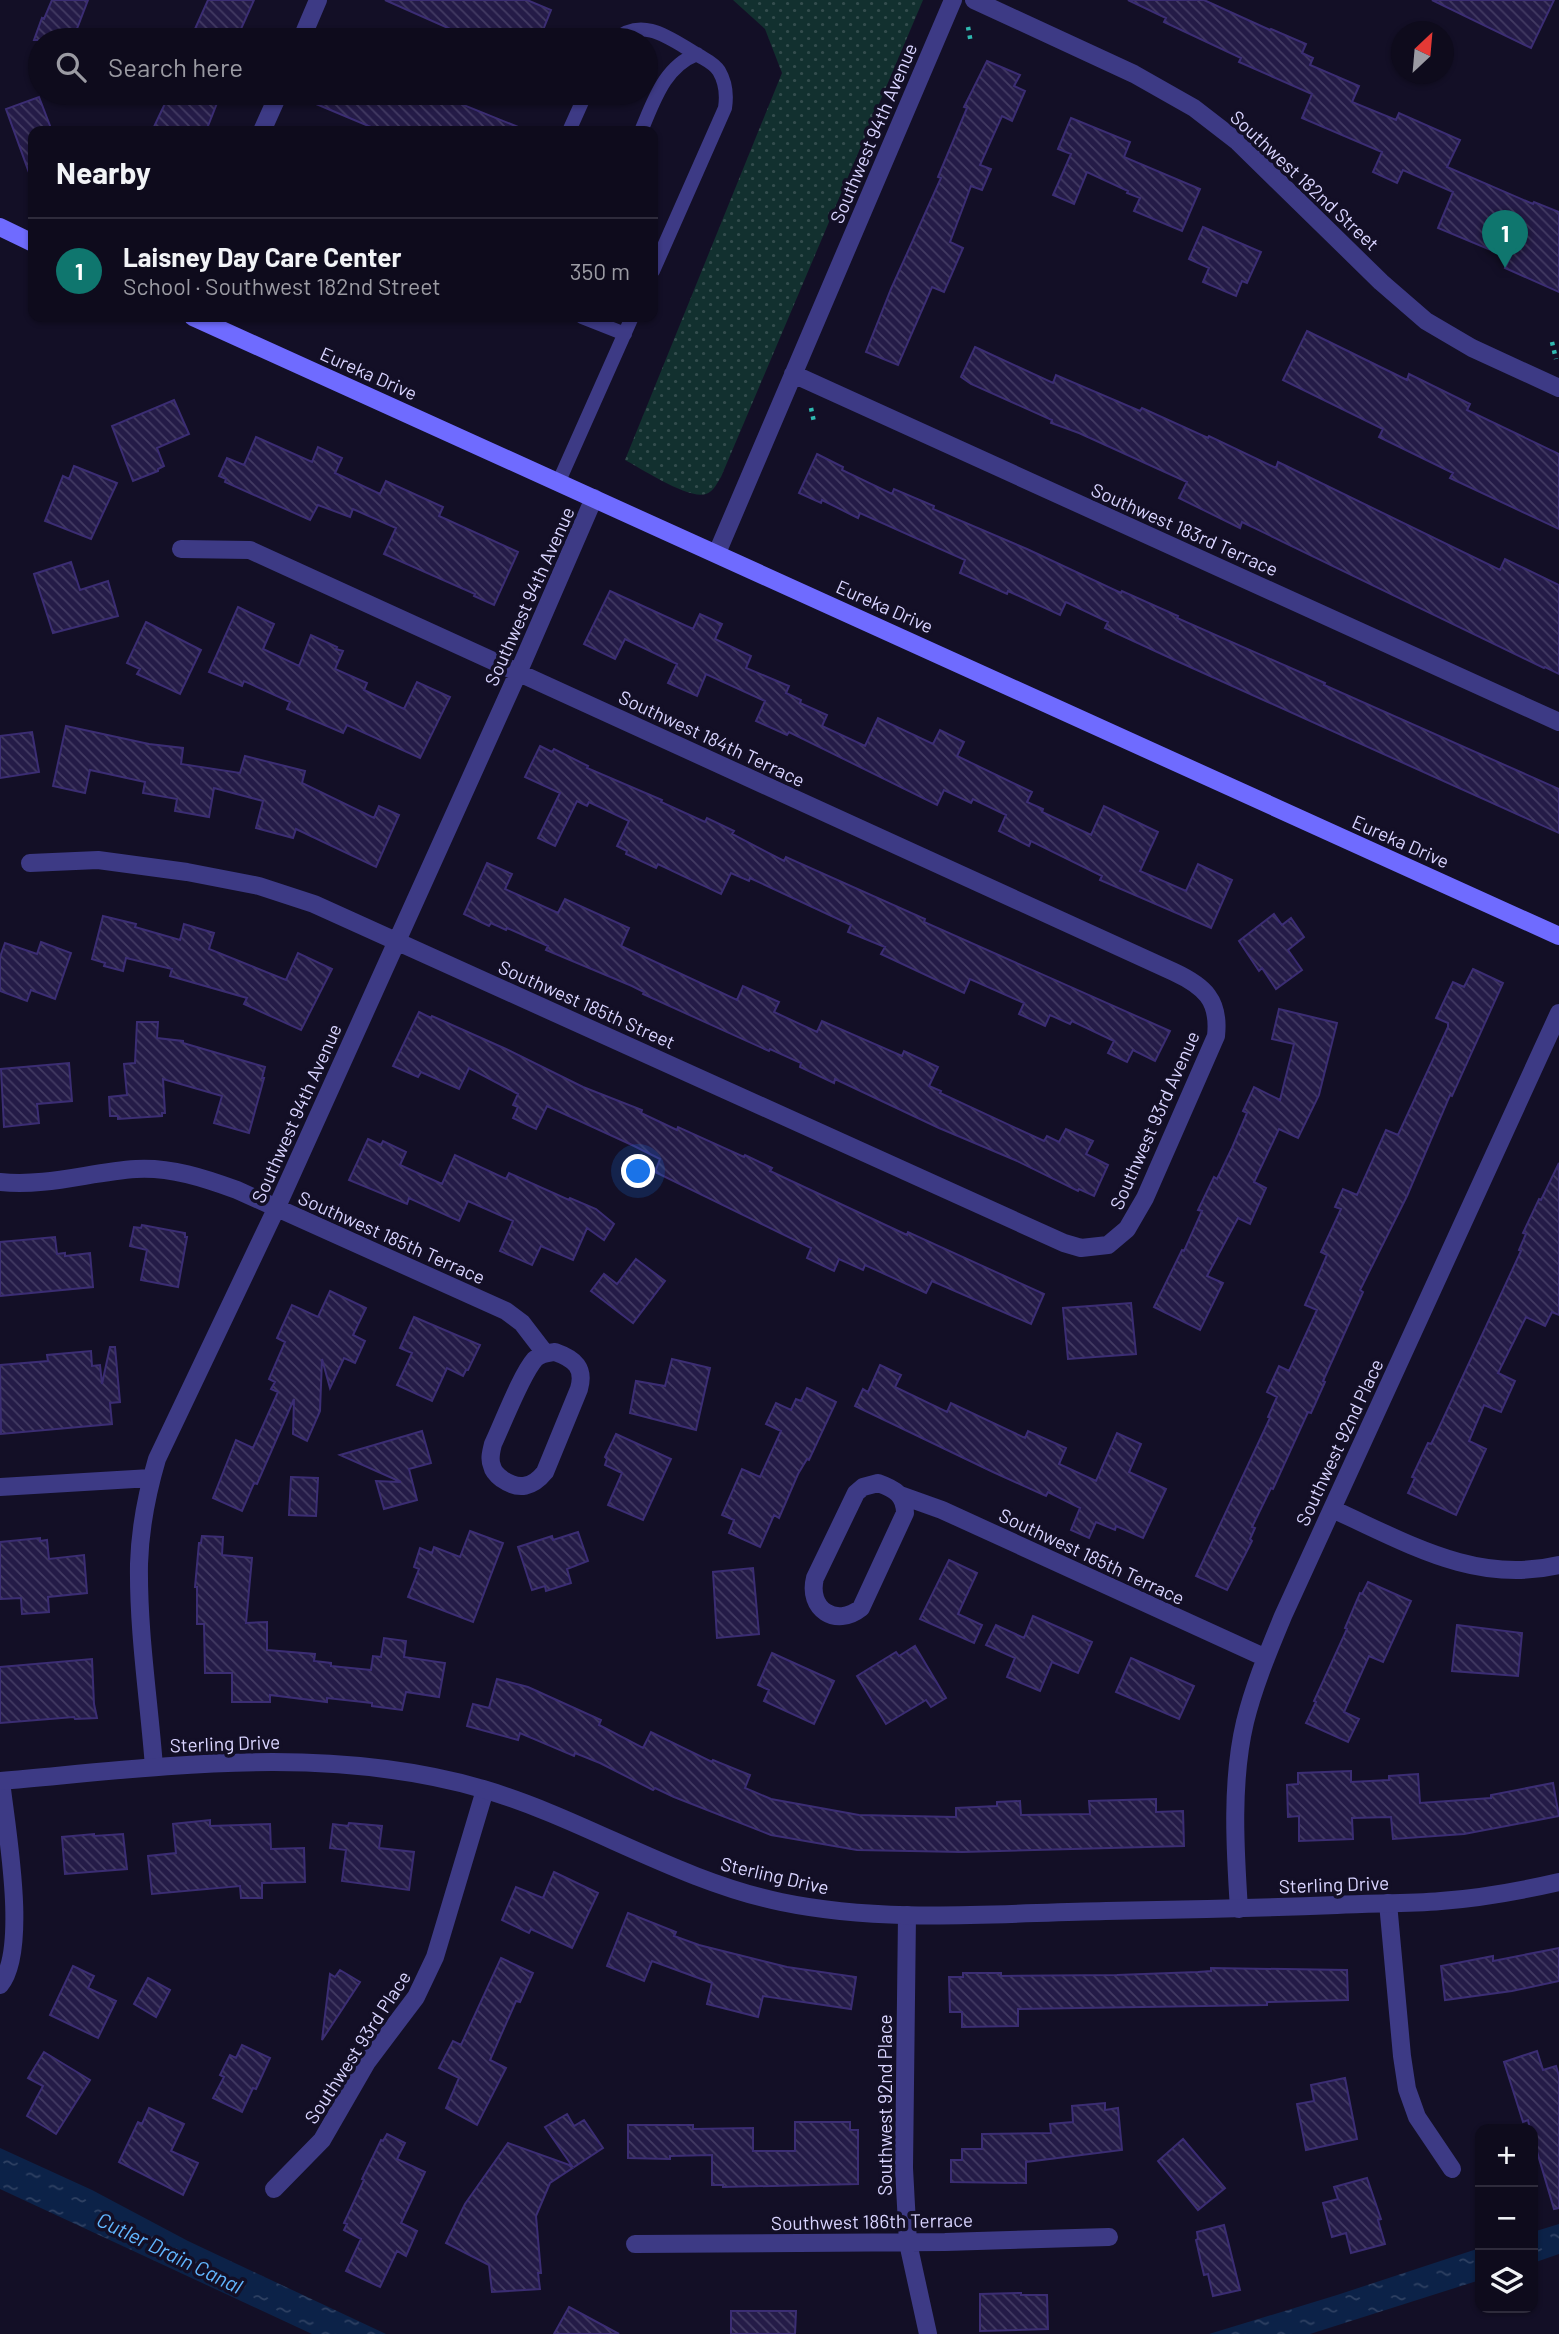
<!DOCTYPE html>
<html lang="en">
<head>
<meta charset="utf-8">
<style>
	body { margin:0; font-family:Barlow,sans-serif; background:#1c1929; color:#f1f3f6 }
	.controls { position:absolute; right:21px; bottom:21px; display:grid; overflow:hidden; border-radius:14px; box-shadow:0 2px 5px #0004 }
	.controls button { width:63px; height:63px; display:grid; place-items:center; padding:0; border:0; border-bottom:2px solid #2e2b3b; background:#0e0b1c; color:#f1f3f6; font:35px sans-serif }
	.compass { position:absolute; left:1391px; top:21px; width:63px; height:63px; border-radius:50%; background:#0e0b1c; box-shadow:0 2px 5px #0004; rotate:26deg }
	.you { position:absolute; left:639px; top:1172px; width:24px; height:24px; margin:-18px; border:5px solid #fff; border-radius:50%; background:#1a73e8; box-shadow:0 0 0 10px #1a73e833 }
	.badge { display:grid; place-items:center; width:46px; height:46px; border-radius:50%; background:#0f766e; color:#fff; font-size:23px; font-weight:700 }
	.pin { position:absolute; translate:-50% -58px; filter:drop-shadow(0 2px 4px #0008) }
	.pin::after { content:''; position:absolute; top:37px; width:24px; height:21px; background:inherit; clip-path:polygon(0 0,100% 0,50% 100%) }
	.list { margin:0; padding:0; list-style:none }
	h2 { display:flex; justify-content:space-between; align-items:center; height:91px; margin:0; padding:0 28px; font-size:30px }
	h2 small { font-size:23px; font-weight:400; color:#9b9ba3 }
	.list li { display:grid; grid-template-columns:46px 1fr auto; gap:21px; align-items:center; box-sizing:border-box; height:105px; padding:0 28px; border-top:2px solid #2e2b3b }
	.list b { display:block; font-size:26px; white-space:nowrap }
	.list p { margin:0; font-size:23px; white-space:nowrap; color:#9b9ba3 }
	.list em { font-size:23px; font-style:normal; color:#9b9ba3 }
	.icon { flex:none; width:38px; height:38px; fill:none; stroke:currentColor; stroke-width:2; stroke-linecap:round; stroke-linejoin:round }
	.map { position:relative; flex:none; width:1559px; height:2334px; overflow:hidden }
	.search { position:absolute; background:#0e0b1c; box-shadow:0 2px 5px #0004; left:28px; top:28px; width:630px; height:77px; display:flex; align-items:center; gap:18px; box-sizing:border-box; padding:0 24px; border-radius:38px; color:#9b9ba3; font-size:26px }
	.panel { position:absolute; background:#0e0b1c; box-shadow:0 2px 5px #0004; left:28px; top:126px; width:630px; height:196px; border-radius:14px }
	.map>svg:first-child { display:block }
</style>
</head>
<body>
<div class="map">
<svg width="1559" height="2334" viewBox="0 0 1559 2334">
	<defs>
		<pattern id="grass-dots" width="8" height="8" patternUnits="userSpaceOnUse" patternTransform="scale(1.75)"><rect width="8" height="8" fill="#12302f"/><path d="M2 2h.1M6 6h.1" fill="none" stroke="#344d4e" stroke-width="1.8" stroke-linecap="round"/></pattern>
		<pattern id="water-ripples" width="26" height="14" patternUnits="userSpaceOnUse" patternTransform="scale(1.75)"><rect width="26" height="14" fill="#0c2248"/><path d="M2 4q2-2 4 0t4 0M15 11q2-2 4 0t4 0" fill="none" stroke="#2f4163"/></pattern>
		<pattern id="building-back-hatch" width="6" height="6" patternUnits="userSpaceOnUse" patternTransform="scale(1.75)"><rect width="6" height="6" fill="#241b47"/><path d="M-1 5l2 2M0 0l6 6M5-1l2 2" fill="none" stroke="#433b63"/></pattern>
	</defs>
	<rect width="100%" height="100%" fill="#130f26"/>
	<path fill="url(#grass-dots)" d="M733,0H923L721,477C717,483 714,491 706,494C689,500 642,469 625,460L782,73L765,29Z"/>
	<path fill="url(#water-ripples)" d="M0,2148L92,2190L188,2241L386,2334H312L0,2189Z
		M1559,2224V2254L1533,2263V2232Z
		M1480,2248V2280L1310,2334H1209L1337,2295Z"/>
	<path fill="url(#building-back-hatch)" stroke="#3b2d73" stroke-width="2" d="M52,0H88L75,34L87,40H34L42,18L44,19Z
		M208,0H254L236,40H190Z
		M385,0H527L551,10L539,40H475Z
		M1128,0H1204L1270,30L1271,29L1306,44L1302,53L1313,58L1310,65L1359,86L1352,102L1396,120L1399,113L1460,140L1447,167L1533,204L1534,202L1559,212V292L1505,268L1510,258L1438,228L1453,192L1403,170L1397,183L1373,172L1382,152L1302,118L1312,94L1239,62L1241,58L1164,22L1166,18Z
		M1432,0H1554L1531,48Z
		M987,61L1020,75L1014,86L1025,91L1012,121L1002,116L980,165L991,169L982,190L971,186L950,242L963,248L944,292L932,287L898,365L866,352L891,289L941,178L938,177L967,108L964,107Z
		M170,93H221L206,131H152Z
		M290,93H434L528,131H369L371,127Z
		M39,97L52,131H33V177L31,178L6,109Z
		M1071,118L1130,142L1124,157L1200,189L1182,231L1134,211L1140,198L1127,193L1128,191L1087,172L1074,204L1053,195L1071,154L1058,149Z
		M1203,227L1261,252L1247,283L1242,281L1236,296L1203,282L1209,268L1189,259Z
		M1307,331L1407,380L1409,374L1470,404L1467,410L1559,454V529L1450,478L1453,473L1379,437L1383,429L1283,380Z
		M975,347L1053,383L1056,375L1140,411L1142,408L1208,438L1209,436L1276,468L1278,462L1500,570L1505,559L1559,585V674L1545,667L1544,668L1242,522L1240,528L1179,498L1187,482L1079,433L1051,423L1052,420L971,384L961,377Z
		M174,400L189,434L157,448L164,466L158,469V471L133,481L112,426Z
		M256,437L312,462L318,447L342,458L335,473L380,494L386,481L443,507L439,516L518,552L494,605L474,596L475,594L384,554L396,528L353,509L350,517L318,505L310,520L225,482L226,479L219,476L227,458L244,465Z
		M817,454L843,467L842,470L892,494L894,489L934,506L933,509L1027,549L1121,593L1122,591L1178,616L1177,618L1325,683L1324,685L1559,789V833L1179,662L1105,628L1108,622L1066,602L1060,615L1008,591L1007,594L960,573L965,560L860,513L858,518L822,500L821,503L799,493Z
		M74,466L117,483L91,539L45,521L63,476L69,479Z
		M71,562L80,590L108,581L118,616L53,633L34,574Z
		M610,591L693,629L700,614L722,624L715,639L751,656L746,668L789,686L786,693L801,700L800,703L827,715L822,726L865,746L878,718L933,744L940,730L964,742L957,756L1032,792L1027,802L1043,809L1042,812L1091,835L1104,806L1158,832L1140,871L1186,891L1198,864L1232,880L1211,928L1100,880L1102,876L1031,841L1029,846L999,831L1006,815L973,799L971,803L944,790L937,805L789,732L787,735L756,721L765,701L706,674L697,696L668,683L677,664L625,639L615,659L584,644Z
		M238,607L274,624L263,649L299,666L311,635L337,647L336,649L343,651L335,669L367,683L364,690L404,709L417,682L450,697L420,758L347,725L343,733L287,709L290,702L244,681L242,686L209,672Z
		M146,622L201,650L180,694L137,674L140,669L127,663Z
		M66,726L149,744L183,748L181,764L240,773L245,756L305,771L302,783L374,818L379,806L399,815L376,867L296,829L293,838L256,828L263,801L214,788L209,817L175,811L177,799L143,793L145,782L90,770L85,793L53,786Z
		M32,732L39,772L0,778V736Z
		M540,746L552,752L554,749L588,766L587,768L662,800L661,802L705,822L707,818L734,831L732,834L784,861L786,857L925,919L924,922L1170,1031L1155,1061L1133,1050L1127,1062L1108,1053L1114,1041L1072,1021L1070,1024L1050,1015L1045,1026L1019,1014L1024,1003L970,979L964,993L881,954L885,947L848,932L851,925L750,878L749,881L731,873L721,894L658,864L656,868L626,854L627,851L617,846L629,821L589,802L587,806L577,801L555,846L538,838L560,793L525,777Z
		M487,863L512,874L505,889L558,913L565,899L629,928L621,946L737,1000L743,986L779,1002L774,1012L817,1032L822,1021L902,1056L904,1051L938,1067L929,1086L941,1091L940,1093L1044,1141L1047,1136L1059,1142L1066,1129L1093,1141L1086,1154L1108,1165L1094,1196L1079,1189L1078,1191L1015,1160L939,1128L835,1079L834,1083L800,1067L801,1063L770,1049L769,1051L643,994L644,992L632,986L546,950L548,946L507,928L506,930L491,923L489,926L464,914Z
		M1274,914L1282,925L1291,918L1304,937L1288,950L1302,970L1276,989L1262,968L1259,971L1239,941Z
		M103,916L136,924L135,927L180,940L184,924L214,933L209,949L286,980L298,953L332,969L301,1030L244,1004L247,998L170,976L172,969L126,958L123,971L104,966L105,963L92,959Z
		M41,942L71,953L55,999L31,990L27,1001L0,991V957L5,943L37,954Z
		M1473,969L1503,983L1452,1096L1450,1095L1407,1196L1360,1290L1363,1292L1323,1381L1325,1382L1311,1413L1308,1412L1273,1489L1271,1488L1252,1527L1255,1528L1250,1539L1252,1541L1227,1590L1196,1576L1270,1418L1268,1417L1277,1397L1267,1392L1279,1366L1289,1371L1317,1310L1305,1305L1327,1255L1321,1252L1341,1209L1335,1207L1343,1189L1357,1195L1386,1130L1398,1135L1448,1027V1023L1436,1018L1453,982L1464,987Z
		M1279,1009L1337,1023L1319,1095L1298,1138L1279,1129L1254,1182L1266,1188L1250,1224L1238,1218L1207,1276L1223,1283L1200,1330L1154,1307L1182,1250L1184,1251L1202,1211L1198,1210L1214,1177L1217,1179L1232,1148L1247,1113L1243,1111L1254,1087L1280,1100L1294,1044L1272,1039Z
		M419,1012L431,1018L432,1016L506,1049L583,1087L642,1110L641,1113L677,1130L678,1127L744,1157L745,1155L772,1168L770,1171L907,1235L908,1232L1044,1294L1031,1324L932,1281L926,1293L865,1265L863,1270L839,1259L834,1271L807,1258L811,1248L655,1172L660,1159L632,1145L547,1106L536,1129L513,1118L518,1107L513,1105L518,1094L469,1068L459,1089L421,1072L418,1077L393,1066Z
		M137,1022H158L157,1038L183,1041V1043L265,1067L262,1078H264L249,1133L214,1123L222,1096L163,1079L165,1113H162V1116L118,1119V1116H110L109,1097L127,1095L124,1064L135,1063Z
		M69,1063L72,1101L37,1104L39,1123L4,1127L1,1069Z
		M368,1139L381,1145L383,1141L406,1152L400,1165L442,1184L455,1155L506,1179L509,1173L569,1200L570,1198L596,1209L614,1224L604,1240L587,1228L573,1260L541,1246L532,1265L500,1251L513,1221L468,1201L459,1221L409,1198L407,1204L349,1180Z
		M1559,1163V1315L1552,1312L1545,1326L1526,1317L1498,1373L1515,1381L1501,1412L1484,1405L1469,1441L1486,1449L1456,1515L1408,1493L1415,1478L1412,1477L1428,1443L1431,1444L1437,1432L1521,1251L1519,1250L1526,1234L1523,1233L1539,1199L1541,1200Z
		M142,1225L185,1233V1237H187L178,1287L141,1280L147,1250L130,1246L134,1227L141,1228Z
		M55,1237L57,1254L65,1253V1256L90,1253L93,1287L0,1296V1242Z
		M636,1259L665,1281L633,1323L591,1291L604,1274L617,1284Z
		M330,1291L366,1308L353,1335L365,1341L355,1363L344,1358L330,1388L322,1359L320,1411L307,1441L293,1434L294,1399L257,1484L254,1483L242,1511L213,1498L236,1440L253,1448L278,1392L271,1389L275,1382L269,1379L285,1342L277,1338L292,1305L318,1317Z
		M1131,1303L1136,1354L1068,1359L1063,1308Z
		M414,1317L480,1345L468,1370H466L463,1376L447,1368L432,1401L397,1385L412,1353L400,1348Z
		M110,1347H115L120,1402L110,1403L112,1424L1,1434L0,1365L48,1361L47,1355L91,1351L92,1366L100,1365L102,1384Z
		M672,1359L710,1368L696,1430L630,1413L636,1381L665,1386Z
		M880,1365L901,1375L895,1387L947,1412L951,1403L1025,1438L1028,1431L1066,1448L1059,1464L1096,1481L1117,1433L1141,1444L1129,1472L1166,1489L1143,1538L1116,1526L1115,1530L1096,1522L1089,1538L1071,1530L1080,1508L1048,1492L1046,1496L993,1472L855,1406L863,1389L868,1392Z
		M807,1388L836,1402L809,1460L807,1459L798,1474L779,1518L774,1515L760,1547L729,1533L734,1520L722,1515L742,1469L760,1477L781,1431L766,1424L776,1403L791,1410L796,1399L801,1401Z
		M422,1431L431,1463L409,1469L417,1500L384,1509L376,1481L401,1482L340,1455Z
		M616,1434L671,1459L643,1520L608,1505L622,1473L605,1465L607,1459L605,1457Z
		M291,1477L318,1478L316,1516L289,1515Z
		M470,1531L503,1543L473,1622L408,1597L419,1569L414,1567L420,1548L432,1553L434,1547L460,1557Z
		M578,1532L588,1561L567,1569L571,1583L546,1591L545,1586L532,1590L518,1547L552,1536L553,1540Z
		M202,1536L223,1537L222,1555L252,1558L246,1623L267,1622V1650L315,1654L314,1661L331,1663V1666L371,1670L373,1656L381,1657L384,1638L406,1641L404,1657L445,1663L439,1697L406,1692L402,1710L372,1706V1703L327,1698V1702L270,1695V1702H232V1673H205L204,1624H197V1587H195L199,1543H201Z
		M40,1538V1541L47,1540L49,1559L84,1555L87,1593L48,1597L49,1612L22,1614L21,1598L0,1599V1542Z
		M949,1560L977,1573L958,1614L982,1625L974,1643L920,1619Z
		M753,1568L759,1634L717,1638L713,1572Z
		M1368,1582L1411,1601L1383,1662L1369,1656L1344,1712L1359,1719L1348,1742L1306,1723L1316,1702L1314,1701L1347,1629L1345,1628L1360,1593L1362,1594Z
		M1033,1616L1092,1642L1078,1673L1052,1662L1040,1691L1007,1677L1015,1658L986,1645L996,1625L1024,1638Z
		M1457,1625L1522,1633L1518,1676L1452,1671Z
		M915,1646L946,1698L931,1707L926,1700L886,1724L857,1676L896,1652L899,1656Z
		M772,1653L834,1681L814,1724L764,1701L769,1690L758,1685Z
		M1131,1658L1194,1686L1179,1719L1116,1692Z
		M92,1659L94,1704L97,1718L75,1719L74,1717L0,1723V1667Z
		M497,1679L528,1687L601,1720L599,1725L643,1748L651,1732L712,1762L713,1760L750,1775L745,1788L771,1799L859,1815L956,1817V1808L997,1806V1802L1020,1801L1021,1815L1090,1814L1089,1801L1156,1799V1812L1183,1811L1184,1846L962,1852L857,1850L771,1835L674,1797L655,1788L653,1790L600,1763L575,1753L574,1756L520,1733L518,1740L467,1726L473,1704L489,1708Z
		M1351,1771V1782L1389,1780V1776L1418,1774L1420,1803L1491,1798V1795L1553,1783L1559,1816L1464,1834L1393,1839L1391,1817L1352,1818L1353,1839L1299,1841V1816L1288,1817L1287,1785L1298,1784V1773Z
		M210,1820V1826L270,1824L271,1849L304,1848L305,1882L262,1883V1898H241L240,1886L152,1894L148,1856L176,1853L173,1824Z
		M349,1823L382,1826L379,1848L414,1852L409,1890L342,1881L346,1850L330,1848L333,1824L348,1826Z
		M94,1834V1836L123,1834L127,1869L65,1874L62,1837Z
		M554,1872L598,1893L572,1948L531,1929L529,1933L502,1920L516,1887L543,1898Z
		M628,1913L676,1932L674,1936L699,1945L787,1967L856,1977L851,2009L763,1996L758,2017L707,2004L712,1983L652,1961L644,1981L607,1966Z
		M1559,1948V1981L1512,1991L1445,2000L1441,1966L1493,1956V1961Z
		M501,1958L533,1973L520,2002L516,2001L490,2060L506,2068L477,2125L446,2108L459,2078L439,2068L453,2041L461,2045Z
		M73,1966L94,1976L88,1988L116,2001L98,2038L50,2015Z
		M1211,1968L1347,1970L1348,2000L1267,2002V2005L1018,2009V2026L962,2027V2012H950L949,1977H963V1973H1001V1976L1117,1975L1198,1972L1211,1971Z
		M340,1970L360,1982L322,2040L330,1974L335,1977Z
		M148,1978L170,1990L156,2017L134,2004Z
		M242,2045L270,2058L256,2089L253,2088L242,2112L213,2098L224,2077L220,2075L230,2055L236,2058Z
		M1537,2051L1543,2070L1556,2066L1559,2076V2208L1554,2209L1533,2138V2129H1530L1528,2120L1523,2122L1504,2062Z
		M44,2052L90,2080L56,2134L27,2116L43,2086L28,2078Z
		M1345,2078L1357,2139L1306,2150L1297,2104L1314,2101L1311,2085Z
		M1105,2103V2110L1118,2108L1122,2150L1026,2162V2183L951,2182V2160H962V2149H982V2134L1051,2133L1050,2124L1073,2122L1072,2106Z
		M149,2108L184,2124L171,2151L198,2163L183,2195L119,2162L138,2122L142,2124Z
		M567,2114L574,2126L584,2120L603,2148L550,2183L536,2216L541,2273H538L540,2289L492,2292L489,2265L446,2243L465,2204L508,2143L572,2166L545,2127Z
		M795,2122H850V2130H858V2184L723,2187V2185H712V2155L670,2156V2159L628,2158V2125H693V2129L753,2128V2151H795Z
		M387,2134L405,2143L397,2159L425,2172L401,2223L417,2231L406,2256L397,2251L380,2287L346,2271L361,2239L344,2230L347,2224L344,2223L364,2180L362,2179L381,2140L383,2141Z
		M1183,2139L1225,2188L1198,2210L1158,2161Z
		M1367,2178L1381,2219L1378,2220L1385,2244L1351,2253L1346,2233L1332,2237L1323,2203L1338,2199L1334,2187Z
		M1224,2225L1240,2290L1213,2296L1208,2274L1204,2275L1196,2240L1198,2239L1197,2232Z
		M1021,2293V2295H1047L1048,2329L980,2331V2294Z
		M569,2307L619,2334H554Z
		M731,2311H796L795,2334H731Z"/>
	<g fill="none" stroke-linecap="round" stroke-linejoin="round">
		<path stroke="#2fb8b0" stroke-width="4.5" stroke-dasharray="3.5 5" stroke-linecap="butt" d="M968,27L971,43
			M1552,342L1556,359
			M811,408L814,422"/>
		<path stroke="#3d3a85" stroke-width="14" d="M615,40C643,15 672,40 698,55C706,60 714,63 719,71C726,83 727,95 725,108L653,271
			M569,131L586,93
			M641,131C654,101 664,67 697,54
			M582,317L625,334
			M559,481L632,317"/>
		<path stroke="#3d3a85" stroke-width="18" d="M974,0L1134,74L1194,108L1238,142L1381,282L1426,321L1472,348L1559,388
			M301,40L318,0
			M262,131L279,93
			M793,374L1559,722
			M717,553L953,0
			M30,863L98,860L187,872L259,886L314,904L1064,1243L1081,1248L1108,1245L1127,1229L1145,1198L1216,1036C1220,1000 1204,986 1174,972L250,550L181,549
			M0,1182C47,1187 90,1172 136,1169C171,1167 204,1178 237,1190L506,1311L522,1323L545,1353
			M555,1352C575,1359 585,1368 579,1389L545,1472C533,1487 519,1491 502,1479C498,1476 493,1471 492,1466C489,1459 491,1452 493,1444C503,1423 521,1375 535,1359C541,1353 548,1353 555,1352Z
			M878,1483C895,1489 905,1495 905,1513L861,1608C836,1628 807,1609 815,1578L856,1493L863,1487Z
			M0,1487L151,1478
			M900,1495L942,1510L1266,1658
			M1332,1509C1406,1542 1475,1585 1559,1565
			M154,1767C149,1700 138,1632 139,1564C140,1529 147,1493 157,1459L276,1209L518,673L594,498
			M1388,1903L1402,2056L1407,2089L1417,2117L1452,2169
			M1239,1909C1235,1848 1231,1781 1245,1722C1254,1685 1269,1650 1283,1616L1559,1013
			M907,1915L904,2168L908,2243L928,2334
			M0,1985C29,1950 6,1827 1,1781
			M274,2189L322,2140L367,2062L416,1997L435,1957L485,1790
			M635,2244L945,2242L1109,2237"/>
		<path stroke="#3d3a85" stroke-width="18" d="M0,1781C162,1767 324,1743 483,1789C585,1819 676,1880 781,1902C887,1924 998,1913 1106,1911C1183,1910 1260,1908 1337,1905C1372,1903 1407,1904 1441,1901C1481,1898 1520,1891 1559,1882"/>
		<path stroke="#6f6bff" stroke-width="18" d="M0,227L33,243
			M193,317L1559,936"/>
	</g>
	<g text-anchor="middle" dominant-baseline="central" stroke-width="7" stroke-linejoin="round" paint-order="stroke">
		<g font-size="19" fill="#d9d4ff" stroke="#130f26">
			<text transform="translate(873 133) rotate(-67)">Southwest 94th Avenue</text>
			<text transform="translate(1305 180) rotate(43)">Southwest 182nd Street</text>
			<text transform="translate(369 373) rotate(24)">Eureka Drive</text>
			<text transform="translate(1185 529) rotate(24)">Southwest 183rd Terrace</text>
			<text transform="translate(529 596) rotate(-66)">Southwest 94th Avenue</text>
			<text transform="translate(885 606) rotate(24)">Eureka Drive</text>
			<text transform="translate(712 738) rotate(25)">Southwest 184th Terrace</text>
			<text transform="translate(1401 841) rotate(24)">Eureka Drive</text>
			<text transform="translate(587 1004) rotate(24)">Southwest 185th Street</text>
			<text transform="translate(296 1113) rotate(-66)">Southwest 94th Avenue</text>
			<text transform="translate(1154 1120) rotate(-66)">Southwest 93rd Avenue</text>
			<text transform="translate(392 1237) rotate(24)">Southwest 185th Terrace</text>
			<text transform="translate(1339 1442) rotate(-65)">Southwest 92nd Place</text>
			<text transform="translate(1092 1556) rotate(25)">Southwest 185th Terrace</text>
			<text transform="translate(225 1743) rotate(-2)">Sterling Drive</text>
			<text transform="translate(775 1875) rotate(13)">Sterling Drive</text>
			<text transform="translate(1334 1884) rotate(-2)">Sterling Drive</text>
			<text transform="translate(357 2047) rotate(-57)">Southwest 93rd Place</text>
			<text transform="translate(884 2105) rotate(-90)">Southwest 92nd Place</text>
			<text transform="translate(872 2221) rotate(-1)">Southwest 186th Terrace</text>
		</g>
		<g font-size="21" font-style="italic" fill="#62b6ff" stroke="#130f26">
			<text transform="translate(170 2252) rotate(26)">Cutler Drain Canal</text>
		</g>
	</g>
</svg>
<div class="controls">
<button>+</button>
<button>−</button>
<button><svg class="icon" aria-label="layers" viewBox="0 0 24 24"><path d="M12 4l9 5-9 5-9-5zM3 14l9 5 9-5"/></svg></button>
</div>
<svg class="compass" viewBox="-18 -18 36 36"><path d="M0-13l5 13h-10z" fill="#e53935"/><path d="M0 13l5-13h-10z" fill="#9b9ba3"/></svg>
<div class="you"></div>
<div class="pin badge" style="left:1505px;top:268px">1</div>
<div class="search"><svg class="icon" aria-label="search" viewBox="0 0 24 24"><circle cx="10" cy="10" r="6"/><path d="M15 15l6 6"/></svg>Search here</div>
<section class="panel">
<h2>Nearby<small></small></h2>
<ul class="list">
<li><span class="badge">1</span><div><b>Laisney Day Care Center</b><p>School · Southwest 182nd Street</p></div><em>350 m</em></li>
</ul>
</section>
</div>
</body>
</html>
